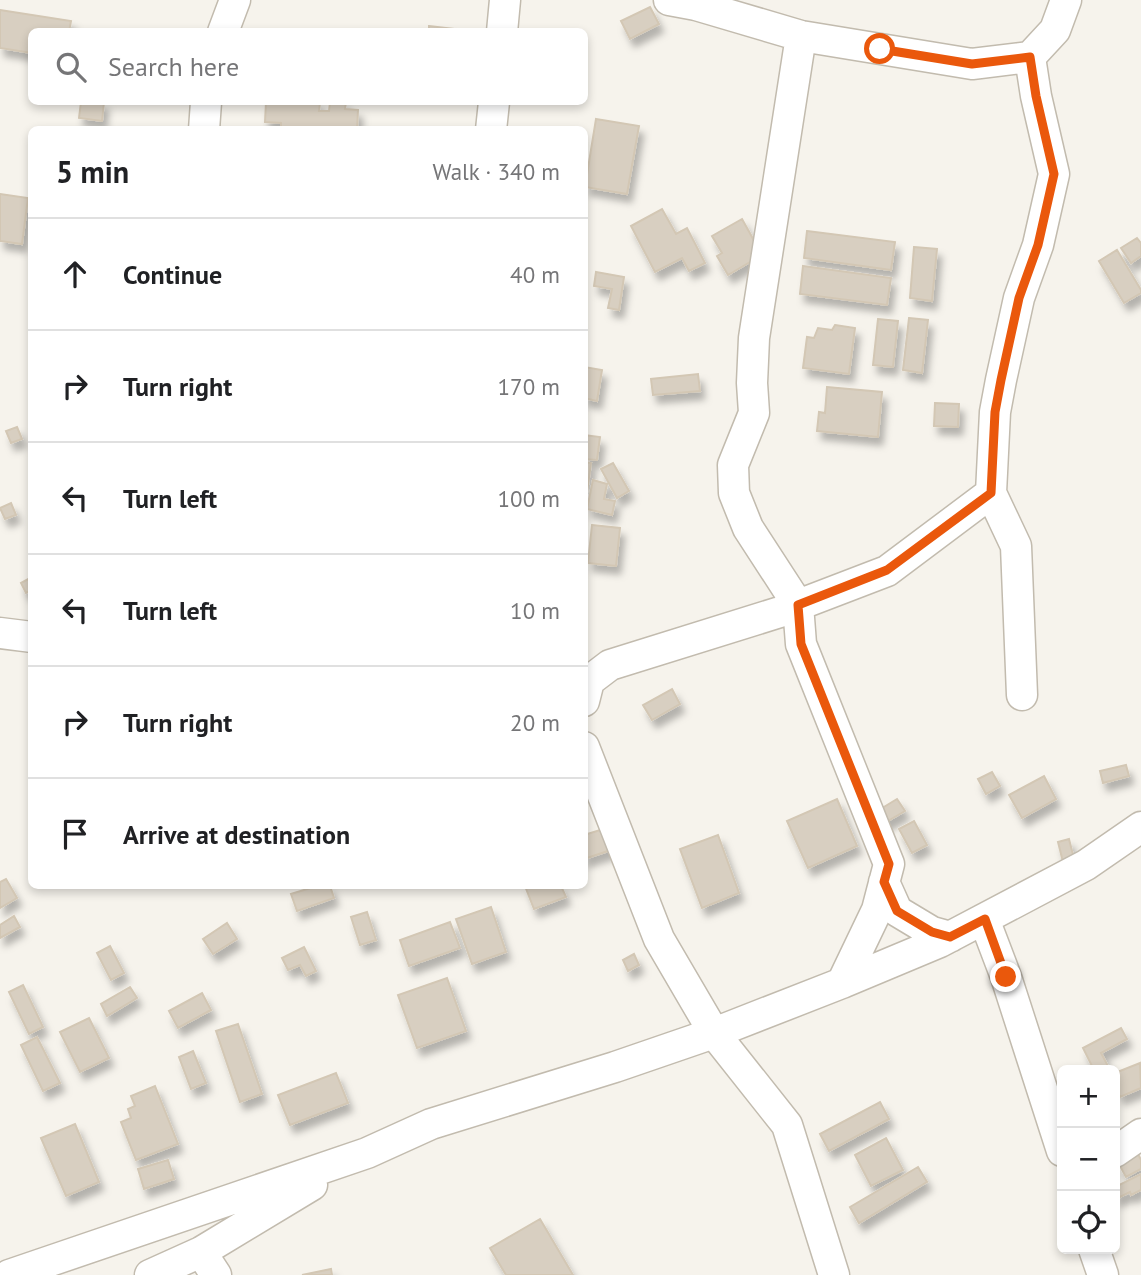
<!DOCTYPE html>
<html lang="en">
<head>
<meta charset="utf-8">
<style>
	body { margin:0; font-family:"PT Sans",sans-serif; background:#f6f6f6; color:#202124 }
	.controls { position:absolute; right:21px; bottom:21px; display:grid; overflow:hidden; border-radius:10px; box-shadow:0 4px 10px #0003 }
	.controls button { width:63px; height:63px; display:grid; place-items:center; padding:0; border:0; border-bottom:2px solid #e0e0e0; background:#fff; color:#202124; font:35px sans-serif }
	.stop { position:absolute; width:21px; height:21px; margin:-16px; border:5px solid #ea580c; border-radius:50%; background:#fff }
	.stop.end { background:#ea580c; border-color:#fff; box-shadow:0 2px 7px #0008 }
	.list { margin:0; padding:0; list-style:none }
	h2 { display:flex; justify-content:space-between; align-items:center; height:91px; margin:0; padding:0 28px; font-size:30px }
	h2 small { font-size:23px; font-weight:400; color:#757577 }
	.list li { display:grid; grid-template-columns:46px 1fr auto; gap:21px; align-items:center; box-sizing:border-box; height:112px; padding:0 28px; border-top:2px solid #e0e0e0 }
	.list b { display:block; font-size:26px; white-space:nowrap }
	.list em { font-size:23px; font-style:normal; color:#757577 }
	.icon { flex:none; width:38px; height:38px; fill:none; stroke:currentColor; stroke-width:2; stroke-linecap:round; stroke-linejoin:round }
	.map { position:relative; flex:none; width:1141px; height:1275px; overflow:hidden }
	.search { position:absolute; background:#fff; box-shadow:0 4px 10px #0003; left:28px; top:28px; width:560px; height:77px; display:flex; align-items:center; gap:18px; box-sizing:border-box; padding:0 24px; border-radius:10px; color:#757577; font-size:26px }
	.panel { position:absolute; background:#fff; box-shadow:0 4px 10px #0003; left:28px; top:126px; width:560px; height:763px; border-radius:10px }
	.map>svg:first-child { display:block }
</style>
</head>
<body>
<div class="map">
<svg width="1141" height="1275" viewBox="0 0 1141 1275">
	<defs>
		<filter id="shadow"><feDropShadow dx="4.5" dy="8" stdDeviation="3.5" flood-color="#0004"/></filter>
	</defs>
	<rect width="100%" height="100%" fill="#f6f3ec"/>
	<path fill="#d8cfc1" stroke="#d3c7b4" stroke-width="2" filter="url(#shadow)" d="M650,7L659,24L630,39L621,21Z
		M0,10L71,21L69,32H32V53L0,48Z
		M429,26L480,32H429Z
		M81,102H104L102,121L79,118Z
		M266,102H320L319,111H329L330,102H346L345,109L358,110L357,130H281V123L265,122Z
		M596,119L639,126L627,194L585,187Z
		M0,194L28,198L22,244L0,241Z
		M662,209L676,234L687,228L705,263L689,271L682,258L655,272L631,226Z
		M742,219L762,255L728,275L717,256L722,253L712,236Z
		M807,231L895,242L891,270L804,258Z
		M1137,238L1141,243V256L1131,263L1121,248Z
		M914,247L937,249L932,301L910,298Z
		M1117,250L1141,290V293L1124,303L1099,261Z
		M803,266L891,278L887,305L800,294Z
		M596,272L624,277L619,310L608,308L612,289L594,286Z
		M909,318L928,320L922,373L903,370Z
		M878,319L898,321L893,367L873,365Z
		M835,325L855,328L849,374L803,368L807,337L814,338L818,328L832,330Z
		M584,367L602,370L597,401L584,398Z
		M698,374L700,391L653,395L651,379Z
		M827,387L882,392L878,437L817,431L819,412L825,413Z
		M935,403L959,404L958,427L934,426Z
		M17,427L22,439L11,443L6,431Z
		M584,435L600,437L597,460L584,459Z
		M584,462L591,463L586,500H584Z
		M613,463L629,491L617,498L601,469Z
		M593,480L607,484L604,499L615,501L612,515L587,509Z
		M11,503L16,515L5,519L0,508Z
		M592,525L620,528L616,566L588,563Z
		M32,577V590L26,593L21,583Z
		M672,689L680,704L652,720L643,705Z
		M1126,765L1129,776L1103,783L1100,771Z
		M992,772L1000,786L986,794L978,779Z
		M1044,776L1056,799L1022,818L1009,795Z
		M837,799L857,846L808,868L787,821Z
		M897,799L905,811L881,825L874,813Z
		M914,821L927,845L912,853L899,829Z
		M610,827L617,848L584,859V835Z
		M718,835L739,893L702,908L680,849Z
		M1069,839L1074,859L1063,862L1058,842Z
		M6,879L17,898L0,908V882Z
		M317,886H330L334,898L297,911L291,894Z
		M525,886H561L566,897L534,909Z
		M491,907L506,952L472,964L456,919Z
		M367,912L376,940L360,945L351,917Z
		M14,916L20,927L0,938V925Z
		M450,922L460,948L409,966L400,940Z
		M227,923L237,939L213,954L203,939Z
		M110,946L124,973L111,980L97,953Z
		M304,947L316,971L306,976L300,965L288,970L282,958Z
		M634,954L639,965L628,971L623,960Z
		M447,978L466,1031L417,1048L398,995Z
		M23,985L43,1027L29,1034L9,992Z
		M130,987L137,998L107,1016L101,1004Z
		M202,993L211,1010L178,1028L169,1011Z
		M89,1018L109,1058L80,1072L60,1032Z
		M238,1024L262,1094L240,1102L216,1031Z
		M1121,1028L1127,1039L1101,1053L1110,1070H1094L1083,1048Z
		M37,1037L60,1083L43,1091L21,1045Z
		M193,1051L206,1083L191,1089L179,1057Z
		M1140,1063L1141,1088L1120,1097L1115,1083V1073Z
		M336,1073L348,1103L290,1125L278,1095Z
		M155,1086L178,1144L136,1160L121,1122L131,1118L128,1109L135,1106L131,1096Z
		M880,1102L889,1119L829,1151L820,1134Z
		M75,1124L99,1182L66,1196L41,1138Z
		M886,1138L903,1170L871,1186L855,1155Z
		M1138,1154L1141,1160V1169L1126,1177L1119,1164Z
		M168,1160L174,1179L144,1189L138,1169Z
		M918,1167L927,1182L859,1223L850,1207Z
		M1141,1174V1190L1131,1195L1130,1192L1116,1199L1115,1187Z
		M540,1219L573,1275H506L490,1248Z
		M331,1269L332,1275H302Z"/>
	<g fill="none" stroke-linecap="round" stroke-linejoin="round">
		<g stroke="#c2bbae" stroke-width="33">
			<path id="street" d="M669,0L696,5L801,36L972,64L1030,57L1055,30L1066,0
				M223,32L235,0
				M502,32L505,0
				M801,36L754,338L752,383L754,413L733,465L734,493L748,528L798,605L801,644L889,864L877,910L842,983
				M204,130L206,102
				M491,130L494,102
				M991,493L1016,546L1022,695
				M0,633L32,637
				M584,701L589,681L610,665L780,612L887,571L991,493L995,412L1001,380L1019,298L1038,245L1054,174L1036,96L1030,57
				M584,747L659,939L714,1033L787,1125L834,1275
				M884,882L897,911L932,932L950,937
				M984,919L1006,977L1062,1151
				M1115,1152L1141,1134
				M1094,1249L1103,1275
				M201,1252L216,1275
				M9,1275L367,1153L431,1124L615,1067L714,1033L842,983L940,942L1086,865L1141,827
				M150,1275L201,1252L312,1185"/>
		</g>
		<use href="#street" stroke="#fff" stroke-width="30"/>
	</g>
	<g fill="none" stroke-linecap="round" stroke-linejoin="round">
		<path stroke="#ea580c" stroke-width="9" d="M880,49L972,64L1030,57L1036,96L1054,174L1038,245L1019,298L1001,380L995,412L991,493L887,570L798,605L801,644L889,864L884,882L897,911L932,932L950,937L985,919L1006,977"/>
	</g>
</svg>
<div class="controls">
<button>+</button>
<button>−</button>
<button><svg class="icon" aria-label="locate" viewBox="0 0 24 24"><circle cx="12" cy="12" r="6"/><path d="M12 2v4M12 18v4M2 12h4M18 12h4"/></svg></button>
</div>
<div class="stop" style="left:880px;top:49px"></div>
<div class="stop end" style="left:1006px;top:977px"></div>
<div class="search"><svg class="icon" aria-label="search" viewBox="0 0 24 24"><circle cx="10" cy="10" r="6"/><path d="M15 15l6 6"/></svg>Search here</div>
<section class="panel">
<h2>5 min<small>Walk · 340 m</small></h2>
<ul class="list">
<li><svg class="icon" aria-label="ahead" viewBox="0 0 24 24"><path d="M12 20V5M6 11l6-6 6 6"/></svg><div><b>Continue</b></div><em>40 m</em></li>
<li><svg class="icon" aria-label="right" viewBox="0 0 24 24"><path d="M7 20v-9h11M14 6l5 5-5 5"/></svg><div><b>Turn right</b></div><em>170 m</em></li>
<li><svg class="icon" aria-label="left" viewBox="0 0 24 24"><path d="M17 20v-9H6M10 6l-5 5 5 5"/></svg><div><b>Turn left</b></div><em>100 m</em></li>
<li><svg class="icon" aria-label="left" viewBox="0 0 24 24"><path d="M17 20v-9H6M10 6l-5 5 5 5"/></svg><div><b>Turn left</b></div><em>10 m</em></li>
<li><svg class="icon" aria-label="right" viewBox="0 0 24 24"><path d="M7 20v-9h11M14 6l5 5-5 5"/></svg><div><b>Turn right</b></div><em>20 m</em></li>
<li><svg class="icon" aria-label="arrive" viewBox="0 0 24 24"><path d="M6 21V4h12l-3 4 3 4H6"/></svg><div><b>Arrive at destination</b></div></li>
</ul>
</section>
</div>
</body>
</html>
